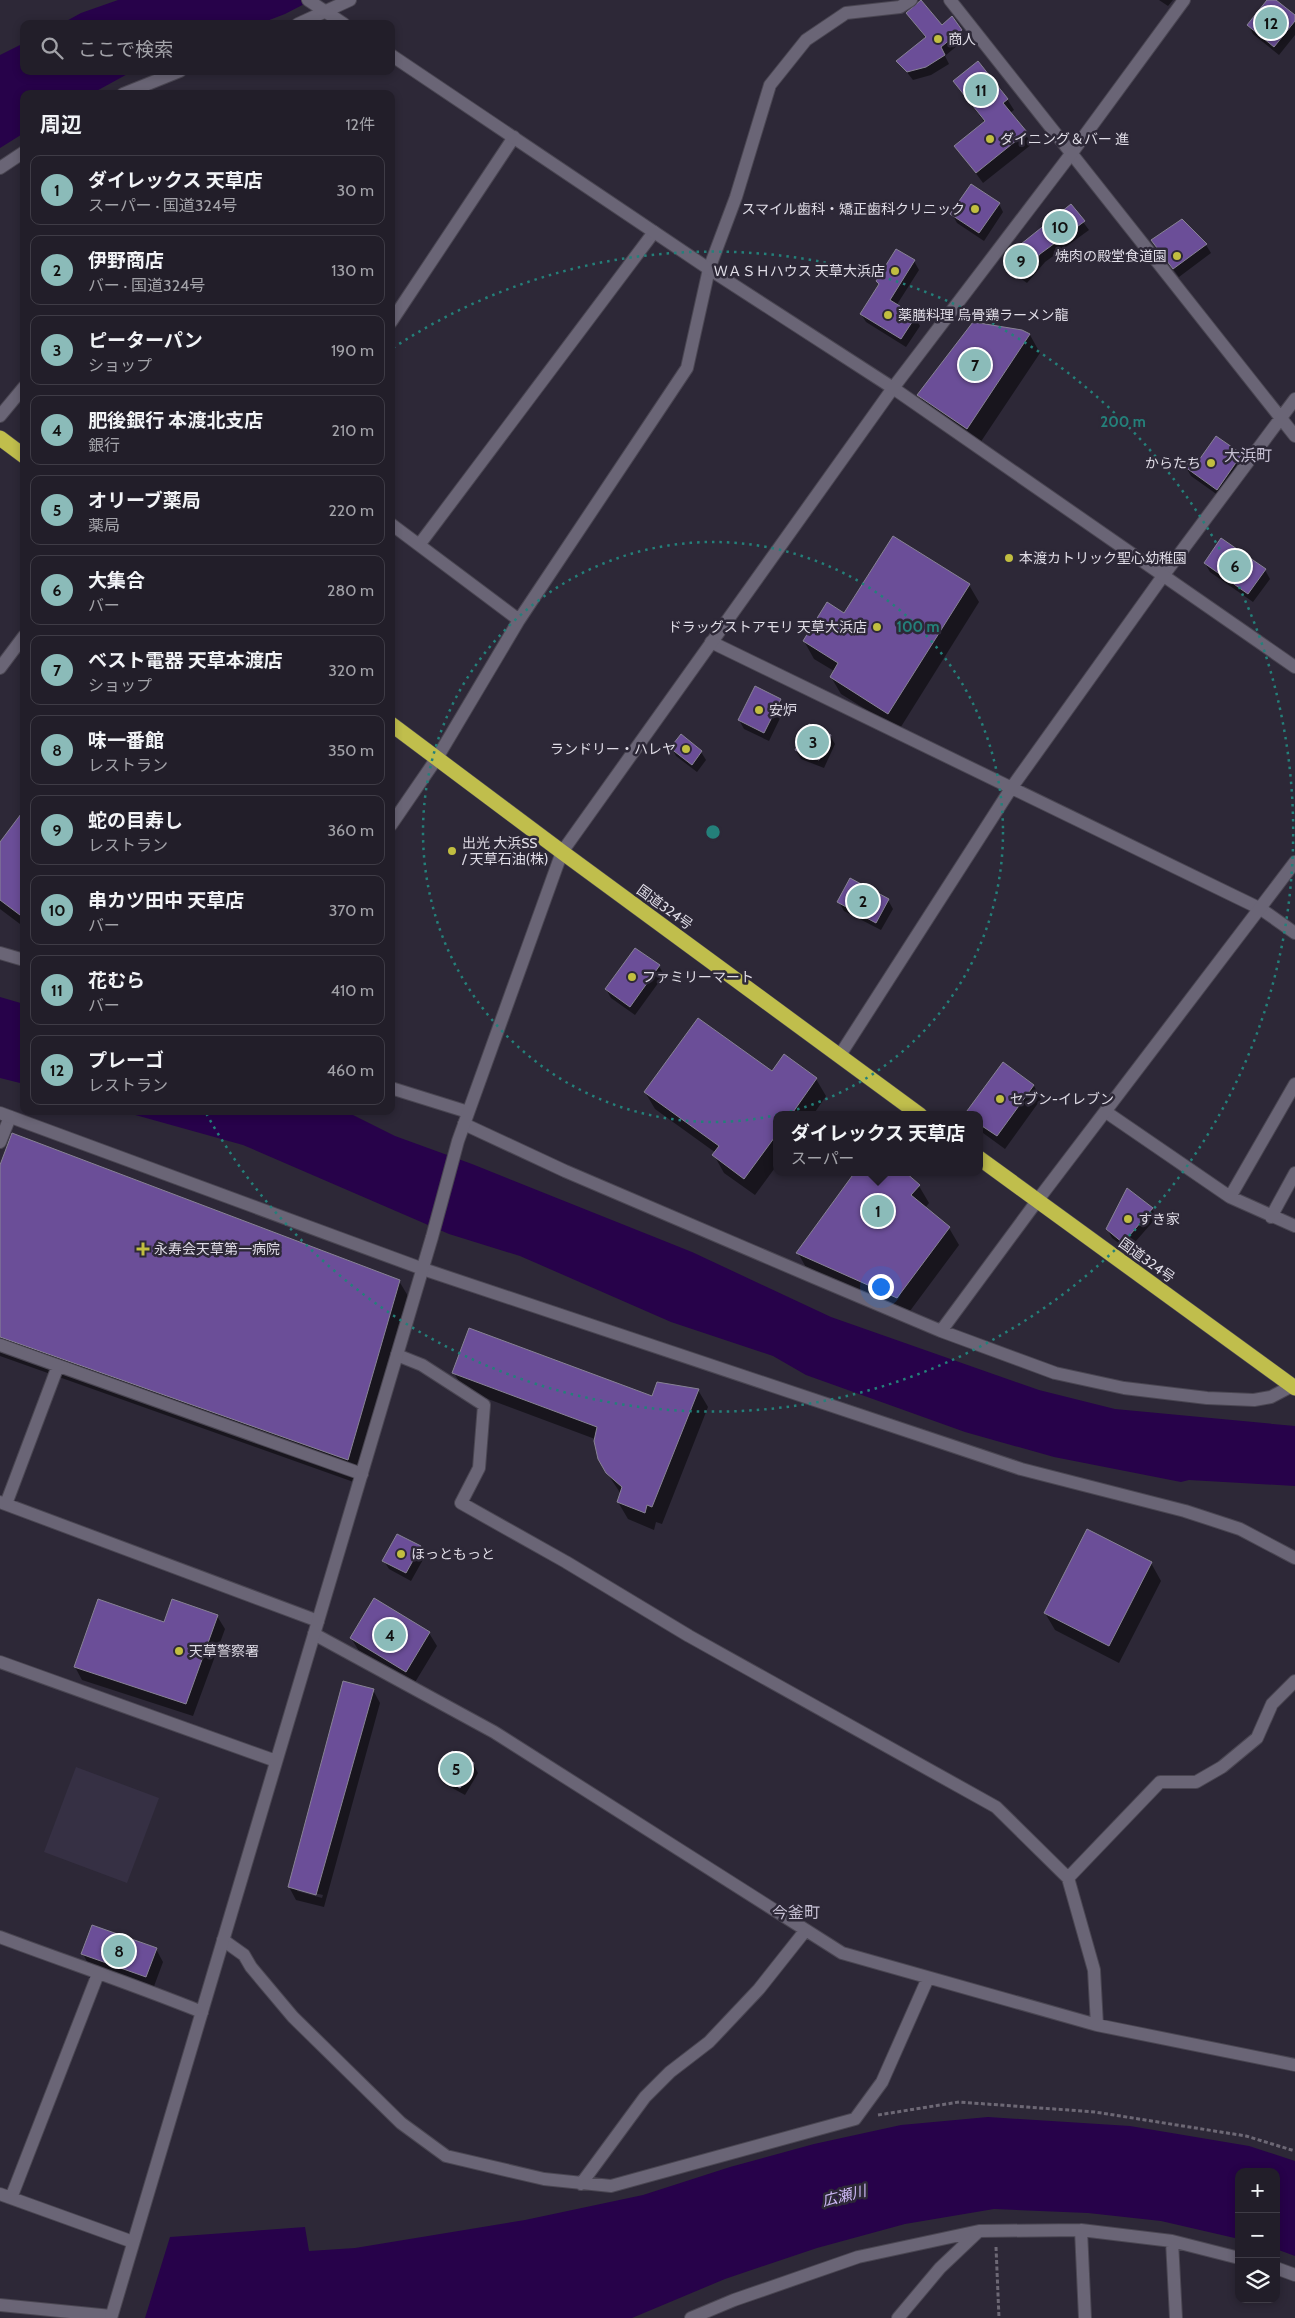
<!DOCTYPE html>
<html lang="ja">
<head>
<meta charset="utf-8">
<style>
	body { margin:0; font-family:Cabin,"Noto Sans JP",sans-serif; background:#2e2b35; color:#f1f3f6 }
	.controls { position:absolute; right:15px; bottom:15px; display:grid; overflow:hidden; border-radius:10px; box-shadow:0 2px 8px #0003 }
	.controls button { width:45px; height:45px; display:grid; place-items:center; padding:0; border:0; border-bottom:1px solid #3f3c46; background:#221e29; color:#f1f3f6; font:25px sans-serif }
	.you { position:absolute; left:880px; top:1286px; width:18px; height:18px; margin:-12px; border:4px solid #fff; border-radius:50%; background:#1a73e8; box-shadow:0 0 0 8px #1a73e833 }
	.badge { display:grid; place-items:center; width:32px; height:32px; border-radius:50%; background:#8bbbb9; color:#111; font-size:16px; font-weight:700 }
	.pin { position:absolute; translate:-50% -50%; border:2px solid #fff; box-shadow:0 1px 5px #0006 }
	.popup { position:absolute; left:773px; top:1111px; width:210px; height:65px; box-sizing:border-box; display:grid; place-content:center; border-radius:10px; background:#221e29; filter:drop-shadow(0 1px 4px #0005); font-size:16px; white-space:nowrap; color:#a2a2a8 }
	.popup b { font-size:19px; color:#f1f3f6 }
	.popup::after { content:''; position:absolute; left:50%; top:100%; margin-left:-10px; border:10px solid transparent; border-top-color:#221e29 }
	.list { margin:0; padding:0; list-style:none }
	h2 { display:flex; justify-content:space-between; align-items:center; height:65px; margin:0; padding:0 20px; font-size:21px }
	h2 small { font-size:16px; font-weight:400; color:#a2a2a8 }
	.list li { display:grid; grid-template-columns:32px 1fr auto; gap:15px; align-items:center; box-sizing:border-box; height:70px; margin:0 10px 10px; padding:0 10px; border:1px solid #3f3c46; border-radius:10px }
	.list b { display:block; font-size:19px; white-space:nowrap }
	.list p { margin:0; font-size:16px; white-space:nowrap; color:#a2a2a8 }
	.list em { font-size:16px; font-style:normal; color:#a2a2a8 }
	.icon { flex:none; width:28px; height:28px; fill:none; stroke:currentColor; stroke-width:2; stroke-linecap:round; stroke-linejoin:round }
	.map { position:relative; flex:none; width:1295px; height:2318px; overflow:hidden }
	.search { position:absolute; background:#221e29; box-shadow:0 2px 8px #0003; left:20px; top:20px; width:375px; height:55px; display:flex; align-items:center; gap:12px; box-sizing:border-box; padding:0 18px; border-radius:10px; color:#a2a2a8; font-size:19px }
	.panel { position:absolute; background:#221e29; box-shadow:0 2px 8px #0003; left:20px; top:90px; width:375px; height:1025px; border-radius:10px }
	.map>svg:first-child { display:block }
</style>
</head>
<body>
<div class="map">
<svg width="1295" height="2318" viewBox="0 0 1295 2318">
	<rect width="100%" height="100%" fill="#2d2837"/>
	<path fill="#363044" d="M76,1767L159,1798L127,1883L44,1852Z"/>
	<path fill="#27024a" d="M118,0H312L285,14L259,24H61L81,13Z
		M24,43V71H133L91,94H24V133L0,148V55Z
		M0,997L24,1004V1084L0,1078Z
		M121,1111H345L395,1136L472,1164L692,1252L831,1317L1039,1390L1115,1409L1295,1426V1486L1189,1480L1181,1482L1054,1457L965,1432L806,1375L773,1356L671,1322L520,1256L449,1234L243,1145Z
		M988,2117L1130,2126L1249,2146L1295,2161V2256L1276,2249V2172H1239V2239L1161,2221L1088,2213L994,2209L905,2224L817,2248L725,2279L632,2318H145L170,2237L305,2227L309,2251L355,2248L525,2220L643,2195L730,2167L814,2144L901,2125Z"/>
	<path fill="#0007" fill-rule="evenodd" d="M1159,0H1173L1168,6Z
		M1269,0H1274L1295,17V35L1279,55L1253,34L1249,25Z
		M922,1L941,26L960,31L965,39L945,56L949,64L931,75L913,80L898,61L926,39L908,13Z
		M954,81L1007,99L1014,110L1010,113L1032,144L983,183L956,146L985,123Z
		M999,204L1003,212L984,241L957,223L952,214Z
		M1071,206L1089,230L1045,262L1027,283L1012,272L1007,263Z
		M1206,245L1211,253L1179,277L1158,249Z
		M914,261L919,270L896,306L915,317L920,326L906,347L866,322L861,314L879,285L877,281Z
		M1021,331L1030,335L1040,353L978,446L929,412L919,395Z
		M1241,455L1246,464L1222,498L1191,476L1186,467Z
		M1205,563L1265,570L1270,579L1253,602L1210,572Z
		M969,585L979,602L899,730L841,694L831,677L834,671L814,659L804,641L845,614Z
		M780,700L785,708L769,741L744,729L739,720Z
		M830,736L835,744L824,768L801,759L796,750Z
		M672,748L701,752L706,760L697,772L676,756Z
		M24,812V927L0,909V844Z
		M888,900L893,909L881,930L844,911L839,902Z
		M659,966L664,975L635,1015L611,998L606,989Z
		M784,1056L816,1079L826,1096L813,1115H777V1165L755,1195L724,1173L714,1155L716,1153L655,1109L645,1092L772,1073Z
		M1003,1064L1034,1086L1041,1099L1005,1149L979,1130V1115Z
		M0,1169L399,1281L414,1306L362,1485L0,1356Z
		M903,1172L919,1186L929,1203L925,1208L949,1228L959,1245L907,1315L808,1271L798,1253Z
		M1152,1209L1157,1217L1128,1250L1112,1238L1107,1229Z
		M454,1373L653,1398L698,1390L708,1407L662,1524L656,1522L654,1530L628,1519L618,1502L621,1494L607,1473L595,1439L464,1390Z
		M420,1547L425,1556L411,1581L389,1569L384,1561Z
		M1151,1563L1161,1581L1119,1663L1055,1630L1045,1613Z
		M375,1600L429,1633L437,1646L414,1684L359,1651L351,1638Z
		M217,1616L225,1629L193,1716L82,1680L75,1667L165,1624Z
		M373,1690L380,1703L324,1907L296,1900L289,1887ZM297,1889L323,1895L322,1898L297,1891Z
		M473,1764L478,1773L465,1795L445,1784L440,1776Z
		M156,1949L163,1962L153,1989L90,1967L83,1954Z"/>
	<path fill="#6b4e98" stroke="#888395" d="M921,0L942,25L952,16L962,30L941,47L945,55L926,67L907,72L896,61L926,37L906,13Z
		M1267,0H1276L1295,15V21L1274,47L1247,25Z
		M978,61L1008,99L1003,103L1027,132L976,173L954,146L985,121L953,81Z
		M971,184L1000,203L979,233L950,214Z
		M1071,204L1085,221L1040,254L1022,276L1006,263L1016,248Z
		M1182,219L1207,244L1173,269L1151,240Z
		M896,249L915,260L890,300L916,316L901,339L860,314L879,284L876,281Z
		M973,322L1022,330L1030,334L967,429L917,395Z
		M1216,436L1242,454L1217,490L1185,467L1193,455L1199,460Z
		M893,536L970,584L888,714L830,677L838,663L803,641L827,602L844,613Z
		M1221,538L1266,569L1248,594L1204,563Z
		M755,686L781,699L764,733L738,720Z
		M809,724L831,735L819,760L795,750Z
		M681,734L702,751L692,765L670,748Z
		M24,810V918L0,900V842Z
		M850,878L889,899L876,923L837,902Z
		M635,948L660,965L630,1007L605,989Z
		M698,1018L772,1071L784,1054L817,1078L791,1115H777V1134L744,1179L712,1155L719,1146L644,1092Z
		M1003,1062L1034,1085L997,1136L979,1124V1115H964Z
		M12,1133L400,1280L348,1460L0,1337V1165Z
		M855,1172H905L920,1185L911,1195L950,1227L897,1298L796,1253Z
		M1127,1188L1153,1208L1123,1243L1106,1229Z
		M469,1328L652,1396L657,1382L699,1389L652,1507L647,1505L645,1513L617,1502L622,1487L606,1473L598,1459L594,1441L597,1427L452,1373Z
		M1087,1529L1152,1562L1109,1646L1044,1613Z
		M397,1534L421,1546L406,1573L382,1561Z
		M374,1598L430,1632L406,1672L350,1638Z
		M98,1599L164,1622L172,1599L218,1615L186,1704L74,1667Z
		M343,1681L374,1689L316,1895L288,1887Z
		M452,1751L474,1763L460,1788L439,1776Z
		M92,1925L157,1948L146,1977L81,1954Z"/>
	<g fill="none" stroke-linecap="round" stroke-linejoin="round">
		<g stroke="#4a4652" stroke-width="14">
			<path id="street" d="M950,0L1295,436
				M298,24L350,0
				M123,94L180,71
				M0,168L24,152
				M391,322L514,137
				M0,416L24,387
				M391,524L519,620
				M419,545L654,232
				M711,642L1261,909L1295,933
				M0,668L24,636
				M391,825L437,758L519,620L687,368L709,269L736,197L770,85L806,40L846,13L900,7L911,0
				M0,953L24,960
				M840,1055L1012,787L1163,576L1295,399
				M391,1088L468,1112
				M1106,1112L1230,1197L1295,1226
				M464,1124L565,1171L813,1277L941,1331L1055,1373L1124,1388L1207,1398L1254,1400L1271,1397L1292,1386
				M0,1142L10,1117
				M1230,1197L1295,1084
				M1271,1217L1295,1173
				M423,1269L1021,1469L1185,1511L1240,1529L1295,1558
				M941,1331L1037,1201
				M0,1345L362,1474
				M397,1355L422,1365L484,1405L479,1468L461,1503L566,1562L689,1636L996,1807L1068,1878
				M0,1502L318,1621
				M6,1504L58,1366
				M314,1634L494,1732L842,1953L1097,2025L1295,2065
				M0,1937C67,1962 135,1985 202,2012
				M223,1940L244,1955L251,1967L293,2017L401,2123L446,2156L544,2179L611,2186L855,2119L882,2082L928,1978
				M1097,2025L1094,1970L1068,1878L1160,1782H1196L1222,1767L1257,1738L1272,1704L1295,1681
				M581,2184L645,2097L670,2072L709,2042L759,1989L805,1931
				M0,2194L133,2242
				M11,2198L98,1974
				M1081,2230L1085,2318
				M1172,2241L1176,2318
				M1276,2268L1295,2275
				M0,2305L111,2316
				M691,2318L734,2300L858,2257L979,2231L1081,2230L1172,2241L1239,2258
				M898,2318L940,2268L979,2231"/>
		</g>
		<g stroke="#4a4652" stroke-width="14">
			<path id="secondary" d="M308,0L344,24
				M391,55L709,269L893,388L1295,667
				M0,1113L423,1269
				M1037,1201L1295,862
				M0,1662L276,1761
				M111,2318L432,1237L458,1141L562,852L893,388L1071,154L1184,0"/>
		</g>
		<g stroke="#4a4652" stroke-width="16">
			<path id="highway" d="M0,438L24,456
				M391,724L562,852L920,1115
				M979,1158L1295,1388"/>
		</g>
		<path stroke="#6d6875" stroke-width="3" stroke-dasharray="4 2.5" stroke-linecap="butt" d="M878,2115L959,2102L1095,2112L1246,2136L1295,2151
			M996,2247L999,2318"/>
		<use href="#street" stroke="#6a6576" stroke-width="12"/>
		<use href="#secondary" stroke="#6a6576" stroke-width="12"/>
		<use href="#highway" stroke="#c0be4c" stroke-width="15"/>
	</g>
	<g fill="none" stroke="#24807a" stroke-width="2.5" stroke-dasharray="2.5 5">
		<circle cx="713" cy="832" r="290"/>
		<path d="M393 348A580 580 0 1 1 206 1113"/>
	</g>
	<g fill="#c1be40" stroke="#2d2837" stroke-width="2">
		<circle cx="938" cy="39" r="5"/>
		<circle cx="990" cy="139" r="5"/>
		<circle cx="975" cy="209" r="5"/>
		<circle cx="1177" cy="256" r="5"/>
		<circle cx="895" cy="271" r="5"/>
		<circle cx="888" cy="315" r="5"/>
		<circle cx="1211" cy="463" r="5"/>
		<circle cx="1009" cy="558" r="5"/>
		<circle cx="877" cy="627" r="5"/>
		<circle cx="759" cy="710" r="5"/>
		<circle cx="686" cy="749" r="5"/>
		<circle cx="452" cy="851" r="5"/>
		<circle cx="632" cy="977" r="5"/>
		<circle cx="1000" cy="1099" r="5"/>
		<circle cx="1128" cy="1219" r="5"/>
		<path d="M140.5 1241.5h5v5h5v5h-5v5h-5v-5h-5v-5h5z"/>
		<circle cx="401" cy="1554" r="5"/>
		<circle cx="179" cy="1651" r="5"/>
	</g>
	<g text-anchor="middle" dominant-baseline="central" stroke-width="5" stroke-linejoin="round" paint-order="stroke">
		<g font-size="14" fill="#dfdce6" stroke="#2d2837" text-anchor="start">
			<text x="948" y="39">商人</text>
			<text x="1000" y="139">ダイニング＆バー 進</text>
			<text x="965" y="209" text-anchor="end">スマイル歯科・矯正歯科クリニック</text>
			<text x="1167" y="256" text-anchor="end">焼肉の殿堂食道園</text>
			<text x="885" y="271" text-anchor="end">ＷＡＳＨハウス 天草大浜店</text>
			<text x="898" y="315">薬膳料理 烏骨鶏ラーメン龍</text>
			<text x="1201" y="463" text-anchor="end">からたち</text>
			<text x="1019" y="558">本渡カトリック聖心幼稚園</text>
			<text x="867" y="627" text-anchor="end">ドラッグストアモリ 天草大浜店</text>
			<text x="769" y="710">安炉</text>
			<text x="676" y="749" text-anchor="end">ランドリー・ハレヤ</text>
			<text x="462" y="843">出光 大浜SS<tspan x="462" dy="16">/ 天草石油(株)</tspan></text>
			<text x="642" y="977">ファミリーマート</text>
			<text x="1010" y="1099">セブン-イレブン</text>
			<text x="1138" y="1219">すき家</text>
			<text x="154" y="1249">永寿会天草第一病院</text>
			<text x="411" y="1554">ほっともっと</text>
			<text x="189" y="1651">天草警察署</text>
		</g>
		<g font-size="14" fill="#dfdce6" stroke="#2d2837">
			<text transform="translate(665 907) rotate(36)">国道324号</text>
			<text transform="translate(1147 1260) rotate(36)">国道324号</text>
		</g>
		<g font-size="15" font-style="italic" fill="#ceb9f7" stroke="#2d2837">
			<text transform="translate(844 2196) rotate(-14)">広瀬川</text>
		</g>
		<g font-size="16" fill="#c5bfd2" stroke="#2d2837">
			<text x="1248" y="455">大浜町</text>
			<text x="796" y="1912">今釜町</text>
		</g>
	</g>
	<circle cx="713" cy="832" r="8" fill="#24807a" stroke="#2d2837" stroke-width="2.5"/>
	<g font-size="15" text-anchor="middle" font-weight="bold" fill="#24807a" stroke="#2d2837" stroke-width="5" stroke-linejoin="round" paint-order="stroke">
		<text x="1123" y="427">200 m</text>
		<text x="918" y="632">100 m</text>
	</g>
</svg>
<div class="controls">
<button>+</button>
<button>−</button>
<button><svg class="icon" aria-label="layers" viewBox="0 0 24 24"><path d="M12 4l9 5-9 5-9-5zM3 14l9 5 9-5"/></svg></button>
</div>
<div class="you"></div>
<div class="pin badge" style="left:878px;top:1211px">1</div>
<div class="popup"><b>ダイレックス 天草店</b>スーパー</div>
<div class="pin badge" style="left:863px;top:901px">2</div>
<div class="pin badge" style="left:813px;top:742px">3</div>
<div class="pin badge" style="left:390px;top:1635px">4</div>
<div class="pin badge" style="left:456px;top:1769px">5</div>
<div class="pin badge" style="left:1235px;top:566px">6</div>
<div class="pin badge" style="left:975px;top:365px">7</div>
<div class="pin badge" style="left:119px;top:1951px">8</div>
<div class="pin badge" style="left:1021px;top:261px">9</div>
<div class="pin badge" style="left:1060px;top:227px">10</div>
<div class="pin badge" style="left:981px;top:90px">11</div>
<div class="pin badge" style="left:1271px;top:23px">12</div>
<div class="search"><svg class="icon" aria-label="search" viewBox="0 0 24 24"><circle cx="10" cy="10" r="6"/><path d="M15 15l6 6"/></svg>ここで検索</div>
<section class="panel">
<h2>周辺<small>12件</small></h2>
<ul class="list">
<li><span class="badge">1</span><div><b>ダイレックス 天草店</b><p>スーパー · 国道324号</p></div><em>30 m</em></li>
<li><span class="badge">2</span><div><b>伊野商店</b><p>バー · 国道324号</p></div><em>130 m</em></li>
<li><span class="badge">3</span><div><b>ピーターパン</b><p>ショップ</p></div><em>190 m</em></li>
<li><span class="badge">4</span><div><b>肥後銀行 本渡北支店</b><p>銀行</p></div><em>210 m</em></li>
<li><span class="badge">5</span><div><b>オリーブ薬局</b><p>薬局</p></div><em>220 m</em></li>
<li><span class="badge">6</span><div><b>大集合</b><p>バー</p></div><em>280 m</em></li>
<li><span class="badge">7</span><div><b>ベスト電器 天草本渡店</b><p>ショップ</p></div><em>320 m</em></li>
<li><span class="badge">8</span><div><b>味一番館</b><p>レストラン</p></div><em>350 m</em></li>
<li><span class="badge">9</span><div><b>蛇の目寿し</b><p>レストラン</p></div><em>360 m</em></li>
<li><span class="badge">10</span><div><b>串カツ田中 天草店</b><p>バー</p></div><em>370 m</em></li>
<li><span class="badge">11</span><div><b>花むら</b><p>バー</p></div><em>410 m</em></li>
<li><span class="badge">12</span><div><b>プレーゴ</b><p>レストラン</p></div><em>460 m</em></li>
</ul>
</section>
</div>
</body>
</html>
